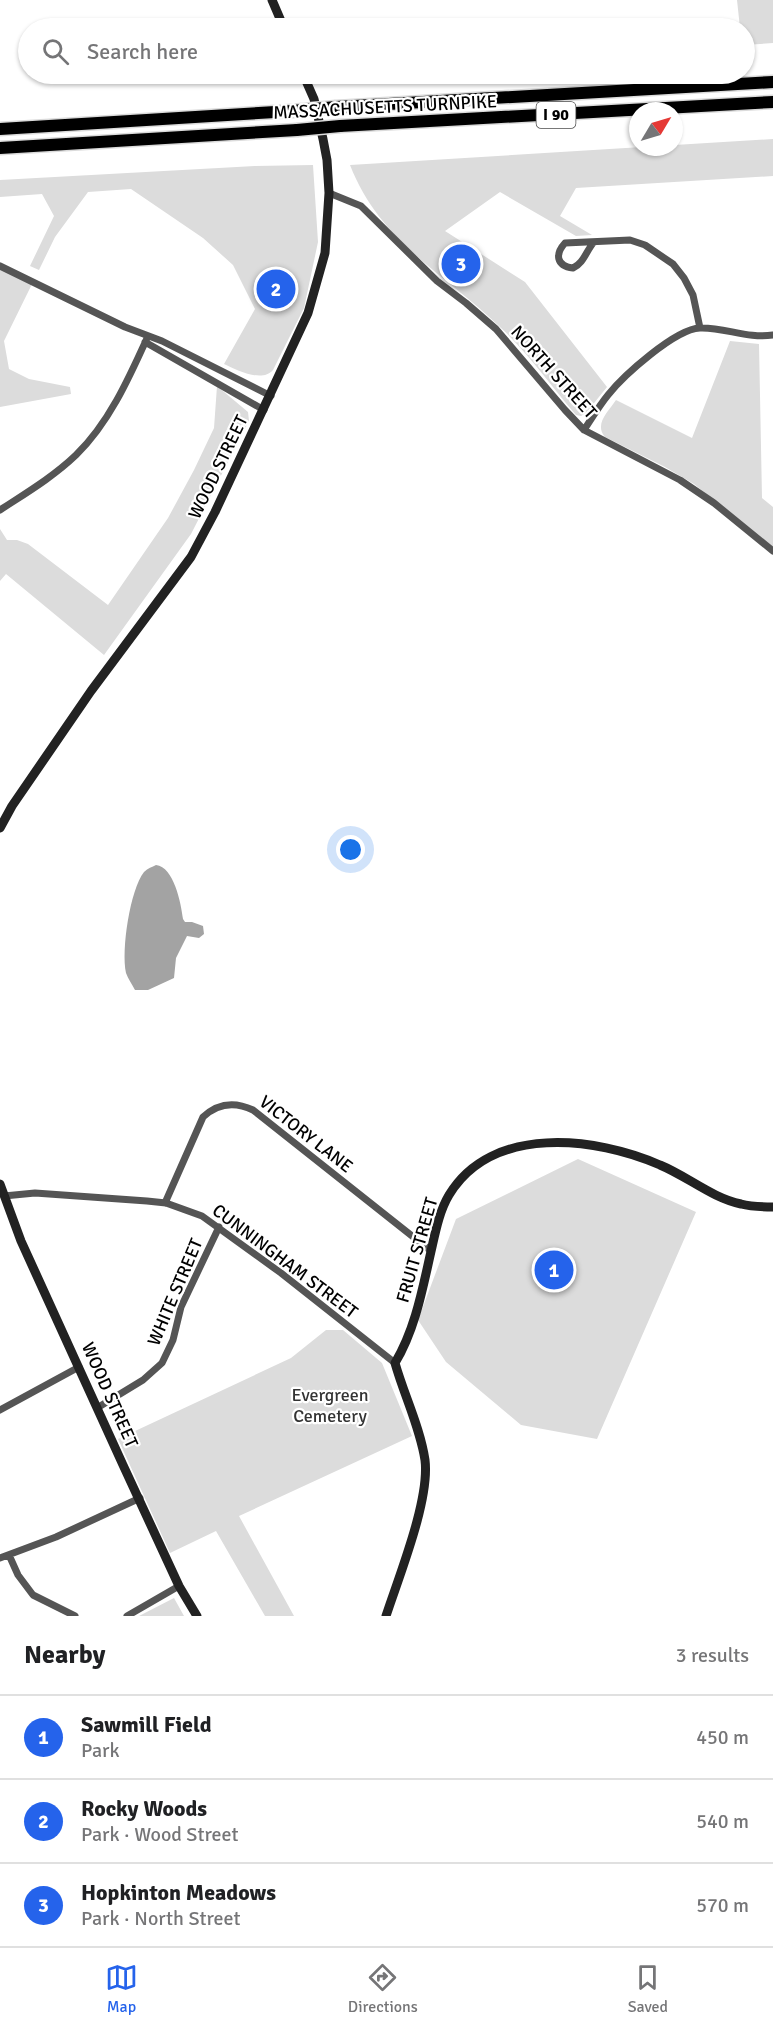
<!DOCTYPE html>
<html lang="en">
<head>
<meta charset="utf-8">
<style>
	body { margin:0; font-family:Signika,sans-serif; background:#f2f2f2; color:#202124 }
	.compass { position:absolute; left:629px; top:102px; width:54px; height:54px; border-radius:50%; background:#fff; box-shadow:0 2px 4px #0004; rotate:52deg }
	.you { position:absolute; left:351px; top:850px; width:21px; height:21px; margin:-15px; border:4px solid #fff; border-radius:50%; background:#1a73e8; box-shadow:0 0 0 9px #1a73e833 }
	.badge { display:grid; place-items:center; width:39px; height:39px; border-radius:50%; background:#2563eb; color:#fff; font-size:20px; font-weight:700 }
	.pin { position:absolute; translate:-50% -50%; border:3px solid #fff; box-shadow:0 2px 6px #0006 }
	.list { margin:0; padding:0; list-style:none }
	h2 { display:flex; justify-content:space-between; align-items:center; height:78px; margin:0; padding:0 24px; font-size:26px }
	h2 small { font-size:20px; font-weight:400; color:#757577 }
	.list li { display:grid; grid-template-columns:39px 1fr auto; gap:18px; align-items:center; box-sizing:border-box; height:84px; padding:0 24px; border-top:2px solid #e0e0e0 }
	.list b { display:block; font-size:22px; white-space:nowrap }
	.list p { margin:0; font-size:20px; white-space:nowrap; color:#757577 }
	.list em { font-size:20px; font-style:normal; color:#757577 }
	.icon { flex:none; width:33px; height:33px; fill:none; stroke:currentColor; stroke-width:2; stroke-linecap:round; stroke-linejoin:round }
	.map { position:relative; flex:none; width:773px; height:1616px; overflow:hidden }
	.search { position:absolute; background:#fff; box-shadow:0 2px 4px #0004; left:18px; right:18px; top:18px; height:66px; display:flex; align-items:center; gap:15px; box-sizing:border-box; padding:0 21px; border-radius:33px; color:#757577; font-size:22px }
	.sheet { height:330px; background:#fff }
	nav { display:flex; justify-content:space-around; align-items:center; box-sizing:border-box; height:84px; border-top:2px solid #e0e0e0; background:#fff; font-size:16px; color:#757577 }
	nav a { display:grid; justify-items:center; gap:3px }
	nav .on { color:#2563eb }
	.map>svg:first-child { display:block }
</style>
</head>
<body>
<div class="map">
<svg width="773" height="1616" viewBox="0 0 773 1616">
	<rect width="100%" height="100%" fill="#fff"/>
	<path fill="#dcdcdc" d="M737,0H773V43L745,45L744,28H740Z
		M773,139V176L576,188L560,216L592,235L576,236L500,192L445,231L525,282L607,387L586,413L581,416L576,415C551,386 529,354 501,328C445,274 380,242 350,165Z
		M313,165L318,242L304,308L273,370C262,383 237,370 224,364L255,309L233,265L203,238L131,189L88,192L55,237L39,270L30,266L54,216L42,194L0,197V180L255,166Z
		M0,267L32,284L4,341L9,369L29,379L70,387L71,394L0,407Z
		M730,341L759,344L762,498L773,507V548L694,484L665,467L605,437C594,424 608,412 616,400L692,438Z
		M217,386L248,412L249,421L191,534L104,655L6,574L0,581V529L7,540H17L28,544L108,605L168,518L194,470L214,428Z
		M578,1159L696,1212L597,1439L521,1425L446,1362L418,1320L456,1219Z
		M326,1330H343L382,1363L412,1436L239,1516L294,1616H265L216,1531L170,1553L118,1439L291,1358Z
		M174,1598L184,1616H139Z"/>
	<path fill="#a3a3a3" d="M156,865C174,867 181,903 183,919L185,922H192L203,926L204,934L199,938L187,936L176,958L174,978L148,990H135C132,984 128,979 126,973C121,950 130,890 144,872C148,868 152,867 156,865Z"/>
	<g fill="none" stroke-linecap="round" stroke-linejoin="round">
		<g stroke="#dbdbdb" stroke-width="15">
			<path id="highway" d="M336,107L773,82
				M340,126L773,102
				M0,129L292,111
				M0,148L297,130"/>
		</g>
		<path stroke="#555" stroke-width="7" d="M329,193L361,206L437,281L466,303L496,329L565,410L584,430L680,480L714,503L773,551
			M594,242C586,251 584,263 573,268C556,266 555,254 565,243L630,240L645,245L673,264L684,278L693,295L700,328
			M0,266L125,327L162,341L271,396
			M145,342L264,410
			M584,430C592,418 599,406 608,395C623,376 675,329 700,328C724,327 748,339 773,335
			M0,510C26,493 53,477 76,455C109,423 129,378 148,336
			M4,1196L35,1193L147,1201L166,1203L202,1216L281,1273L395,1363
			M165,1203L203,1117C218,1103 234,1101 253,1110L431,1251
			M97,1408L143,1380L162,1363L173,1340L181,1307L219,1227
			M0,1410L79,1367
			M9,1555L18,1575L33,1595L75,1616
			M0,1558L56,1537L140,1498
			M127,1616L179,1586"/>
		<path stroke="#222" stroke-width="9" d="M272,0L284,28
			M0,828L12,806L91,691L191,557L215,512L308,313L325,253L329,193L327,160L323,139L314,99L303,74
			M0,1184L21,1241L123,1465L179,1586L197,1616
			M386,1616C399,1576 430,1500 425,1460C420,1427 404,1395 395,1363C416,1328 423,1286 432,1247C436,1229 440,1210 449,1195C492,1124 596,1137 660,1165C687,1176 712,1198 741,1204C752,1207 762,1207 773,1207"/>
		<use href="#highway" stroke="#000" stroke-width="12"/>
		<g stroke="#dbdbdb" stroke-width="15" stroke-linecap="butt">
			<path id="highway-bridge" d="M292,111L336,107
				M297,130L340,126"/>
		</g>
		<use href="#highway-bridge" stroke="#000" stroke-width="12"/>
	</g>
	<g text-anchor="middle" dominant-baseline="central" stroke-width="4.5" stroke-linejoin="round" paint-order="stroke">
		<rect fill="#fff" stroke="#4c4c4c" stroke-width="1.5" x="536.5" y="102" width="39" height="26" rx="4.5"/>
		<g font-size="16" font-weight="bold" fill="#000">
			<text x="556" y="115">I 90</text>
		</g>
		<g font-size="18" fill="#000" stroke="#fff">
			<text transform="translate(385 107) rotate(-3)">MASSACHUSETTS TURNPIKE</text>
			<text transform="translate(554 372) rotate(48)">NORTH STREET</text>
			<text transform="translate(218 467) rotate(-64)">WOOD STREET</text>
			<text transform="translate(306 1134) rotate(38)">VICTORY LANE</text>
			<text transform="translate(417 1250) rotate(-74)">FRUIT STREET</text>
			<text transform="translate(285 1261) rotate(37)">CUNNINGHAM STREET</text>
			<text transform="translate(175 1292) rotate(-67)">WHITE STREET</text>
			<text transform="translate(110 1395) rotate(66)">WOOD STREET</text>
		</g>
		<g font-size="18" fill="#333" stroke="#fff">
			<text x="330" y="1395">Evergreen<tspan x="330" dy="21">Cemetery</tspan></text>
		</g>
	</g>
</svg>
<svg class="compass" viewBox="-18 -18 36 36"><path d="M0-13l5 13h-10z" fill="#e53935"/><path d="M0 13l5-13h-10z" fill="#757577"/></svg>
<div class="you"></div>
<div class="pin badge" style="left:554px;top:1270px">1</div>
<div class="pin badge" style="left:276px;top:289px">2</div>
<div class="pin badge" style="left:461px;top:264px">3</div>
<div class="search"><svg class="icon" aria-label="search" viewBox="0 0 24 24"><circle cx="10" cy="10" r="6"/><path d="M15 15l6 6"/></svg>Search here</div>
</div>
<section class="sheet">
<h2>Nearby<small>3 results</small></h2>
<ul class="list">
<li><span class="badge">1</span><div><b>Sawmill Field</b><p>Park</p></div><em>450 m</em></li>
<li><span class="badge">2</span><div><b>Rocky Woods</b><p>Park · Wood Street</p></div><em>540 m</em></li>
<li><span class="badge">3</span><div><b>Hopkinton Meadows</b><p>Park · North Street</p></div><em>570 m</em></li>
</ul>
</section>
<nav>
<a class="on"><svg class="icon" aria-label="map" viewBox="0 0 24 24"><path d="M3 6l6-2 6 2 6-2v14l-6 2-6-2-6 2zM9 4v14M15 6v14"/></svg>Map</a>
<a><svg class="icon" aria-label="directions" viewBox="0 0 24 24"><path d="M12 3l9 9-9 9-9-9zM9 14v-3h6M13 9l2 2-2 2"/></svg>Directions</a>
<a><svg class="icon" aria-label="saved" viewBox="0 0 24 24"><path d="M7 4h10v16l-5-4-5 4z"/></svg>Saved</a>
</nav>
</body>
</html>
